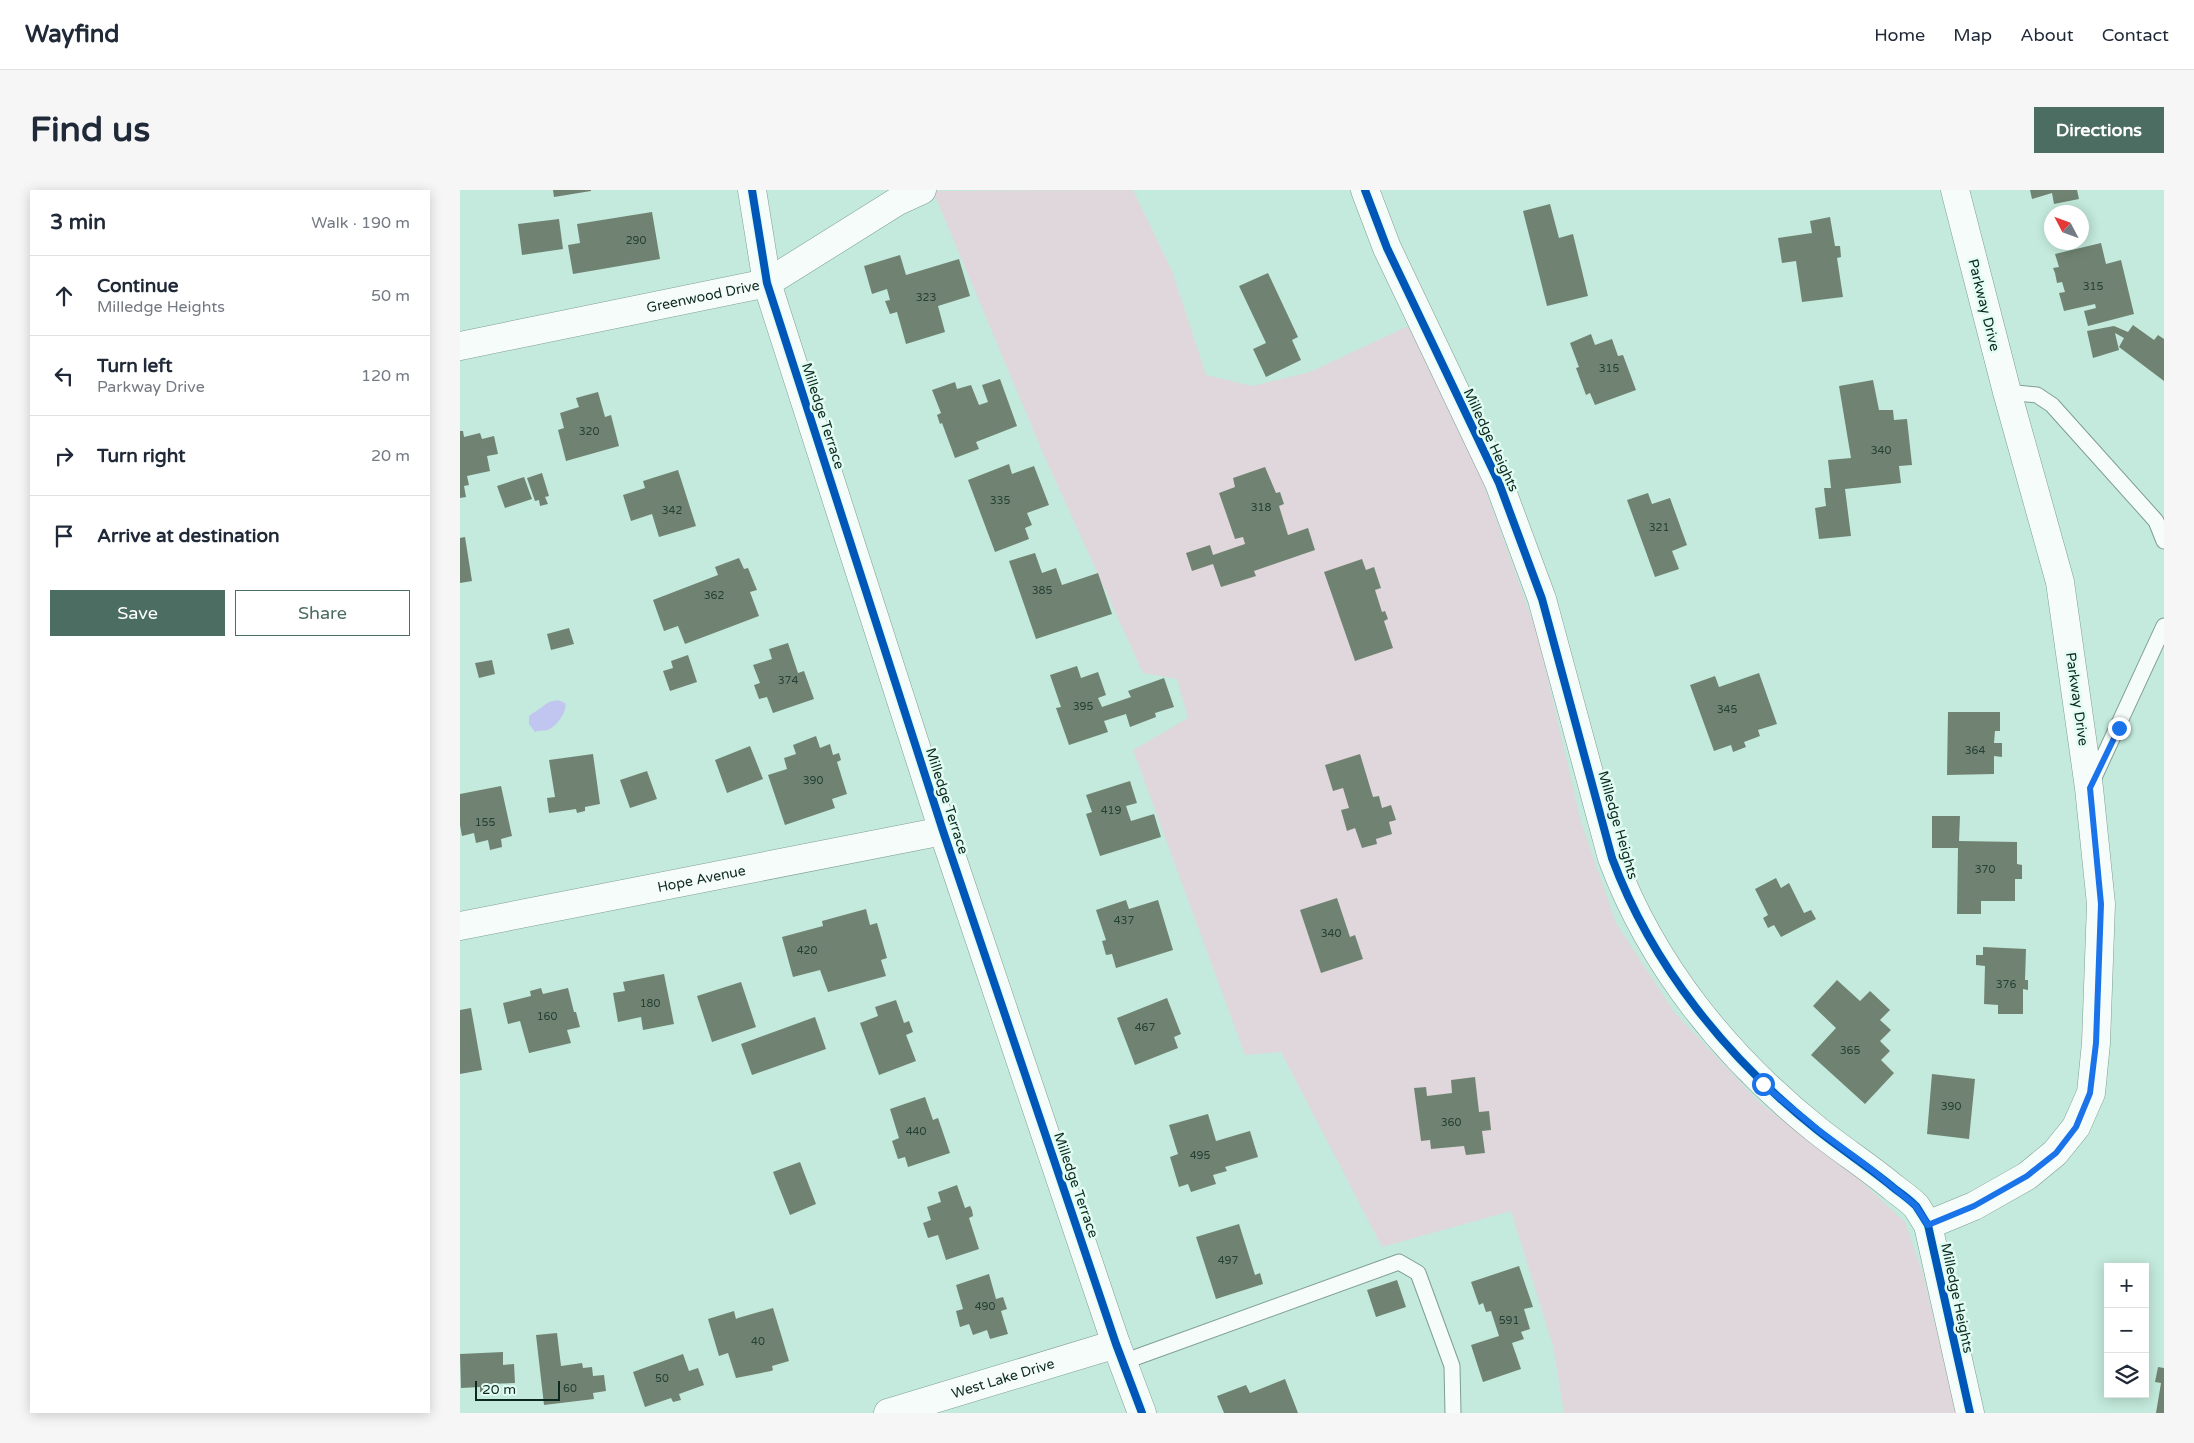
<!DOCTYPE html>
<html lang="en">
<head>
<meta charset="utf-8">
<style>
	body { margin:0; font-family:"Varela Round",sans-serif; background:#f6f6f7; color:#1f2937 }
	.controls { position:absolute; right:15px; bottom:15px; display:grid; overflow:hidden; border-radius:0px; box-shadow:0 2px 12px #0003 }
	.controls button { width:45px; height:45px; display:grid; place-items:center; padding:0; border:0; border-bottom:1px solid #e0e1e3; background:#fff; color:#1f2937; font:25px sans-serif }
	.compass { position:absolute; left:1584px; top:15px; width:45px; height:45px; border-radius:50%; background:#fff; box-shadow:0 2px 12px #0003; rotate:311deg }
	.scale { position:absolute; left:15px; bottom:12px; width:85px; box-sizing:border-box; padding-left:5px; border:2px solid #0c2920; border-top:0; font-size:14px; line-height:18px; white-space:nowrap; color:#0c2920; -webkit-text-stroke:4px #e2fcf3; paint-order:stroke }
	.stop { position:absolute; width:15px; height:15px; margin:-11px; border:4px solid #1a73e8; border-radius:50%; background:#fff }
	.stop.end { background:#1a73e8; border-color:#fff; box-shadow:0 1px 5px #0008 }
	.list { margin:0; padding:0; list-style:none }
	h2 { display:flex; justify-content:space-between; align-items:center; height:65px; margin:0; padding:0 20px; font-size:21px }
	h2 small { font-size:16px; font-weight:400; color:#747a83 }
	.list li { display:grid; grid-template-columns:32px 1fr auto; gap:15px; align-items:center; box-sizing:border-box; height:80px; padding:0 20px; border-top:1px solid #e0e1e3 }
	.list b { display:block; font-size:19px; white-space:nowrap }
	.list p { margin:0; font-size:16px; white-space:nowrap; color:#747a83 }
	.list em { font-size:16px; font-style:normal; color:#747a83 }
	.actions { display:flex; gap:10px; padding:15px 20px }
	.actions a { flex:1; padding:11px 0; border:1px solid #4c6d62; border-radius:0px; text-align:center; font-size:18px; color:#4c6d62 }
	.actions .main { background:#4c6d62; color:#fff }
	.icon { flex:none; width:28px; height:28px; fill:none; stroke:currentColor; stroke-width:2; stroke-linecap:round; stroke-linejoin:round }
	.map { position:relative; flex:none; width:1704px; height:1223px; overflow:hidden; border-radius:0px }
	header { display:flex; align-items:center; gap:30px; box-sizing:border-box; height:70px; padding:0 25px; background:#fff; border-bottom:1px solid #e0e1e3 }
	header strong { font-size:24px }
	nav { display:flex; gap:28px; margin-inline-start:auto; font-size:18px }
	.intro { display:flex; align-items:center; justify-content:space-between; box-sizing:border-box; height:120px; padding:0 30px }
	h1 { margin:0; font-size:35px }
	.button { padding:12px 22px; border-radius:0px; background:#4c6d62; color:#fff; font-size:18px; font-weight:700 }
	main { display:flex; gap:30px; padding:0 30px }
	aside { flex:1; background:#fff; border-radius:0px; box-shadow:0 2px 12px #0003 }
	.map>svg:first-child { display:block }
</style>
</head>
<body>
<header>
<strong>Wayfind</strong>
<nav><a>Home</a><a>Map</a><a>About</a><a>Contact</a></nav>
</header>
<div class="intro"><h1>Find us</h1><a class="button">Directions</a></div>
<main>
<aside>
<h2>3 min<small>Walk · 190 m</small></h2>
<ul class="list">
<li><svg class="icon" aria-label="ahead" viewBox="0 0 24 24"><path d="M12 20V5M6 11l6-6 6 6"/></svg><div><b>Continue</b><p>Milledge Heights</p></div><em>50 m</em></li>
<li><svg class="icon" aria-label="left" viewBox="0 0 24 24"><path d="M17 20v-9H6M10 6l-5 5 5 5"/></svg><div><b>Turn left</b><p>Parkway Drive</p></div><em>120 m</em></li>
<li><svg class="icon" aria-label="right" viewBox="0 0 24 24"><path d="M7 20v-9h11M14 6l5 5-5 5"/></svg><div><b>Turn right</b></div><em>20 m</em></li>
<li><svg class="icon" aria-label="arrive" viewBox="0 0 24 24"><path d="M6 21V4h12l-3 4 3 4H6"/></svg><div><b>Arrive at destination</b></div></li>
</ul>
<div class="actions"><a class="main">Save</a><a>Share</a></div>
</aside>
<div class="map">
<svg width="1704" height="1223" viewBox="0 0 1704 1223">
	<rect width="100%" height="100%" fill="#c3eadc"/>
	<path fill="#e0d7dc" d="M673,0L712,81L746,185L792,196L850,182L948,136L1016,273L1078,446L1121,632L1156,733L1215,823L1299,912L1401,991L1445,1032L1462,1081L1497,1223H1104L1093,1156L1051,1021L922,1057L821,862L785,865L673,560L728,528L717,489L683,483L582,261L473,1Z"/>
	<path fill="#c1c6f0" d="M98,510L105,513C108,521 96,537 88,540C83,541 79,540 75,542L69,534V526L89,512Z"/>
	<path fill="#708372" d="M93,0H131V1L94,7Z
		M1570,0H1617L1619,9L1594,14L1592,3L1572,9Z
		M1090,14L1099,48L1113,44L1128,106L1087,116L1063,21Z
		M192,22L200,69L113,84L108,55L120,53L117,34Z
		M1370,27L1375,56H1380L1381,67L1377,68L1383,107L1342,112L1336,71L1322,73L1318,48L1352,43L1350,31Z
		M99,29L103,59L62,65L58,34Z
		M1641,53L1646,74L1661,70L1674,124L1628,136L1624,121L1636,118L1635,114L1604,121L1599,103L1605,102L1602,92L1597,93L1595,83L1593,78L1599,77L1595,64Z
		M440,65L446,85L499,69L510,106L478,116L485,142L446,154L437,122L430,124L425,111L430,110L427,99L412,104L404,76Z
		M808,83L838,147L832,150L841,170L806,187L793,159L806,153L779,96Z
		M1673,135L1694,150L1698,145L1704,149V191L1659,157L1664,148L1655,143L1659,160L1633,168L1627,141L1654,136L1668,142Z
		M1131,144L1135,155L1152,149L1158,166L1163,165L1176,200L1135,215L1130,203L1126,205L1116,178L1119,177L1110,153Z
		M540,189L557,236L516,252L519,259L495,268L482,233L480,234L477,225L481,223L472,200L495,192L497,199L511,195L519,215L528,212L522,195Z
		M1413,190L1419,220H1433L1434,230L1447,229L1452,275L1439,276L1441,293L1385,299L1391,346L1359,349L1355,318L1366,316L1364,298H1371L1368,270L1391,268L1379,196Z
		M138,202L145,227L151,225L159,256L106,271L98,240L104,238L100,223L119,217L116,208Z
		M0,241H3L4,247L20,243L22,249L34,246L38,264L27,266L30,281L7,286L9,295L4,296L6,307L0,308Z
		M549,274L552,284L574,276L589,315L567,323L572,335L565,338L569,349L535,362L508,290Z
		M805,277L816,303L820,302L824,314L819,316L828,345L848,338L855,360L794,381L796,386L761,397L753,374L732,381L726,363L750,355L753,365L785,354L783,347L775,349L759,303L775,297L773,288Z
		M218,280L236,336L199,347L192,324L171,331L163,305L185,298L183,291Z
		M82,283L89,306L85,307L88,314L80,316L79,310L75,311L67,288Z
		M64,287L72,309L45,318L37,296Z
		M1188,303L1192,314L1210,308L1227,355L1212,361L1219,379L1195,387L1167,310Z
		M5,347L12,391L0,393V348Z
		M575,363L582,383L596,378L602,395L638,383L652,424L576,449L549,371Z
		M279,368L284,379L288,378L297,400L290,402L299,426L225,454L218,436L204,441L193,410L258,385L255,377Z
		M902,369L906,380L914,377L921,398L915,400L922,422L925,421L928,429L924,431L933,458L895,471L864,382Z
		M109,438L114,454L91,460L87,444Z
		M328,453L338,483L344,481L354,509L313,523L307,507L299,509L294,495L300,493L293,475L312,469L309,459Z
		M228,465L237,492L210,501L203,481L213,478L211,471Z
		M32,470L35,484L19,488L15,473Z
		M617,476L621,488L638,482L646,505L638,508L642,517L671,507L668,501L704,488L714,517L695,523L696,527L670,537L666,524L644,531L648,542L609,555L596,518L601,517L590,485Z
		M1299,483L1317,534L1298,540L1300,546L1284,552L1286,557L1273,562L1271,555L1254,561L1230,495L1255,486L1259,497Z
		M1488,522H1540V541H1535L1534,553H1542V567L1534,566V584L1487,585Z
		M356,546L360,558L370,554L373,565L379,563L381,570L377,572L387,604L372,609L375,618L325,635L308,585L327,579L324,568L336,564L333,555Z
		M290,556L303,589L267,603L255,570Z
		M133,564L140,614L125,617V621L117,623L116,619L89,623L87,608L95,607L89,570Z
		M900,564L913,607L919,606L922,618L931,615L936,630L929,632L932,644L916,649L917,654L902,658L895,638L887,641L881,620L889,618L883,598L873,601L865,575Z
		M187,581L197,609L170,618L160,590Z
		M670,591L677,613L666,616L671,631L694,624L701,647L640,666L626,624L632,622L626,605Z
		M41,596L52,646L41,649L42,657L30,660L28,650L16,653L14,643L2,646L0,635V604Z
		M1472,626H1500L1499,651L1557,652V674L1562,675V689H1555V711H1521V724H1497L1498,658H1472Z
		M1316,688L1321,698L1329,693L1344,723L1351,720L1356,729L1321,747L1314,735L1308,738L1303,728L1308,725L1295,699Z
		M877,708L890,747L895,745L903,769L861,783L840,720Z
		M666,710L669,719L698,710L713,760L656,778L652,764L646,765L642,751L646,750L636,720Z
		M406,719L410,735L417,733L427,768L421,770L426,786L368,802L360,780L333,787L322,747L363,736L362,731Z
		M1523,757L1566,759L1565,790H1568V800L1563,799V824H1538V815L1524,814L1525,776L1516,775V765H1523Z
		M204,784L214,834L183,840L181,827L158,832L153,803L165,801L163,792Z
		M1377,790L1400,811L1410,801L1430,820L1420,830L1431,840L1420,851L1430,861L1421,870L1434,883L1405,914L1351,865L1376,838L1353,816Z
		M281,792L296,837L252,852L237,806Z
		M81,798L83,804L108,798L114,822H116L120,837L107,840L111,853L69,863L60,831L48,834L43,813L71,806L70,801Z
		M707,808L721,844L714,847L718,858L675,875L657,828Z
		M436,810L444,833L449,831L453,842L446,845L456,871L419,885L400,833L418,826L415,817Z
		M11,818L22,880L0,884V820Z
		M355,827L366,859L292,885L281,854Z
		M1472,884L1515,889L1509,949L1467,944Z
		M1015,887L1019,922L1029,921L1031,940L1022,941L1025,963L1006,965L1004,956L971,959L970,950L961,951L954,898L966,897L967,906L992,903L991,890Z
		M465,907L473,930L478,928L490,963L448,977L445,967L438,969L432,951L439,948L430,919Z
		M748,924L756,951L790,941L798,967L765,977L767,981L753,985L756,994L731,1002L728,994L719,997L710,967L718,964L709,935Z
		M340,972L356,1014L330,1025L313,982Z
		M497,995L505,1018L510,1016L512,1020L513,1026L509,1028L519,1059L486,1070L478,1045L468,1048L463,1033L471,1030L467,1017L481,1012L478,1002Z
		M779,1034L795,1085L800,1083L803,1094L756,1109L736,1047Z
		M1059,1076L1073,1117L1064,1119L1070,1139L1061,1142L1064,1149L1052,1153L1061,1179L1023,1192L1011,1155L1039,1146L1031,1121L1026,1122L1023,1113L1019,1115L1011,1092Z
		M529,1084L536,1109L543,1107L547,1119L541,1121L548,1144L530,1149L527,1140L513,1145L509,1134L500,1137L496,1121L503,1119L496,1095Z
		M937,1090L946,1117L916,1127L907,1100Z
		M313,1118L329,1171L312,1176L313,1180L311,1181L276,1188L268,1163L259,1166L248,1129L274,1121L276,1129L278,1128Z
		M97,1143L101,1176L122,1173L123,1178L132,1177L133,1186L144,1185L146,1201L133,1203L134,1209L84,1215L76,1145Z
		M43,1162V1175L54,1174L55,1193L27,1194V1202H20V1197L1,1198L0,1164Z
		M223,1164L229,1181L238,1178L244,1195L219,1204L221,1210L213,1212L211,1208L185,1217L173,1182Z
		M1698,1177L1704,1178V1223H1696L1701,1193L1695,1192Z
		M825,1189L838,1223H764L757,1206L786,1195L790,1203Z"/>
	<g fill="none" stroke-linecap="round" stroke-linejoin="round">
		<g stroke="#7f9e93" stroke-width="17">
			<path id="lane" d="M1547,202L1577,205L1592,215L1696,331L1704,351
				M1631,594L1704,436
				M663,1172L939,1072L958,1083L992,1176L993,1223"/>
		</g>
		<g stroke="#7f9e93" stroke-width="29">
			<g id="street">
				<path d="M292,0L307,93L483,641L656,1154L682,1223"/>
				<path d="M905,0L927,58L1039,293L1082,409L1152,668C1192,776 1267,868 1357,940C1382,960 1410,978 1435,999C1442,1004 1450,1010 1456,1016C1460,1022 1464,1029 1468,1035L1510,1223"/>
				<path id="s1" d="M0,156L307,93L438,11L462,0"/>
				<path id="s2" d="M0,736L483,641"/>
				<path d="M1468,1035L1514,1016L1567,986L1595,963L1616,937L1631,903L1636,853L1641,714L1629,598L1600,392L1547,202L1495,0"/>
				<path id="s3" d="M428,1223L656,1154"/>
			</g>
		</g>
		<use href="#lane" stroke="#f6fcfa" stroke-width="15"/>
		<use href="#street" stroke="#f6fcfa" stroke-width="28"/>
		<g stroke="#e2fcf3" stroke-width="11">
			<path id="cycleway" d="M292,0L307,93L483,641L656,1154L682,1223
				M905,0L927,58L1039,293L1082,409L1152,668C1192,776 1267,868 1357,940C1382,960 1410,978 1435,999C1442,1004 1450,1010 1456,1016C1460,1022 1464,1029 1468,1035L1510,1223"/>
		</g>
		<use href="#cycleway" stroke="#0057b8" stroke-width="8"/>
	</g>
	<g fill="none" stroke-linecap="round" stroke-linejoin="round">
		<path stroke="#1a73e8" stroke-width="6" d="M1303,894L1358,940L1412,980L1455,1015L1468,1035L1514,1016L1567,986L1596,963L1616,937L1630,903L1636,853L1641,714L1630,598L1659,538"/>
	</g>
	<g text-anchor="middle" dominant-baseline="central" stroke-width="5" stroke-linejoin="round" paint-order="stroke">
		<g font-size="11" fill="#254034">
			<text x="176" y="50">290</text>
			<text x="1633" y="96">315</text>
			<text x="466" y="107">323</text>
			<text x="1149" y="178">315</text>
			<text x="129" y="241">320</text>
			<text x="1421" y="260">340</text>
			<text x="540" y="310">335</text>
			<text x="801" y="317">318</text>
			<text x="212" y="320">342</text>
			<text x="1199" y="337">321</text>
			<text x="582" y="400">385</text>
			<text x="254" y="405">362</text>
			<text x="328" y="490">374</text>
			<text x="623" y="516">395</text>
			<text x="1267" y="519">345</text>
			<text x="1515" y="560">364</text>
			<text x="353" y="590">390</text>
			<text x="651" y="620">419</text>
			<text x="25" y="632">155</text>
			<text x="1525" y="679">370</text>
			<text x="664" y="730">437</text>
			<text x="871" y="743">340</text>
			<text x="347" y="760">420</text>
			<text x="1546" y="794">376</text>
			<text x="190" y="813">180</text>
			<text x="87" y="826">160</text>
			<text x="685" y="837">467</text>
			<text x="1390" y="860">365</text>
			<text x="1491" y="916">390</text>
			<text x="991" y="932">360</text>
			<text x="456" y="941">440</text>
			<text x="740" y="965">495</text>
			<text x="768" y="1070">497</text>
			<text x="525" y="1116">490</text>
			<text x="1049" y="1130">591</text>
			<text x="298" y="1151">40</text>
			<text x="202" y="1188">50</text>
			<text x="110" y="1198">60</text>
		</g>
		<g font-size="14" fill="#0c2920" stroke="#e2fcf3">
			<text stroke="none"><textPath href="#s1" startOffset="248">Greenwood Drive</textPath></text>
			<text transform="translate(1524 115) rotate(76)">Parkway Drive</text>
			<text transform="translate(363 226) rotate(72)">Milledge Terrace</text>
			<text transform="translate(1031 250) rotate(65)">Milledge Heights</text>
			<text transform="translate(1617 509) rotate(82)">Parkway Drive</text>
			<text transform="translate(487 611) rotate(72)">Milledge Terrace</text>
			<text transform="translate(1158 635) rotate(74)">Milledge Heights</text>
			<text stroke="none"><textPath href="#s2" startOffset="246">Hope Avenue</textPath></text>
			<text transform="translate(616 995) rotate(71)">Milledge Terrace</text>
			<text transform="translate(1497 1108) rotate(78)">Milledge Heights</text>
			<text stroke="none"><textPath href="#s3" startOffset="120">West Lake Drive</textPath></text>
		</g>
	</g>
</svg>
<div class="controls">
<button>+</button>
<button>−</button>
<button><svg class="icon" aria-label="layers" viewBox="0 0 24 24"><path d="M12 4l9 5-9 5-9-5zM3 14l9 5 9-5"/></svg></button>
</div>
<svg class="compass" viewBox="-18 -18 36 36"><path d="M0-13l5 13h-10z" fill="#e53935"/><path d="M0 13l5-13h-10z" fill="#747a83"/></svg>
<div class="scale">20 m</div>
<div class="stop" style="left:1303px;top:894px"></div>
<div class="stop end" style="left:1659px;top:538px"></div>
</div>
</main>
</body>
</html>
